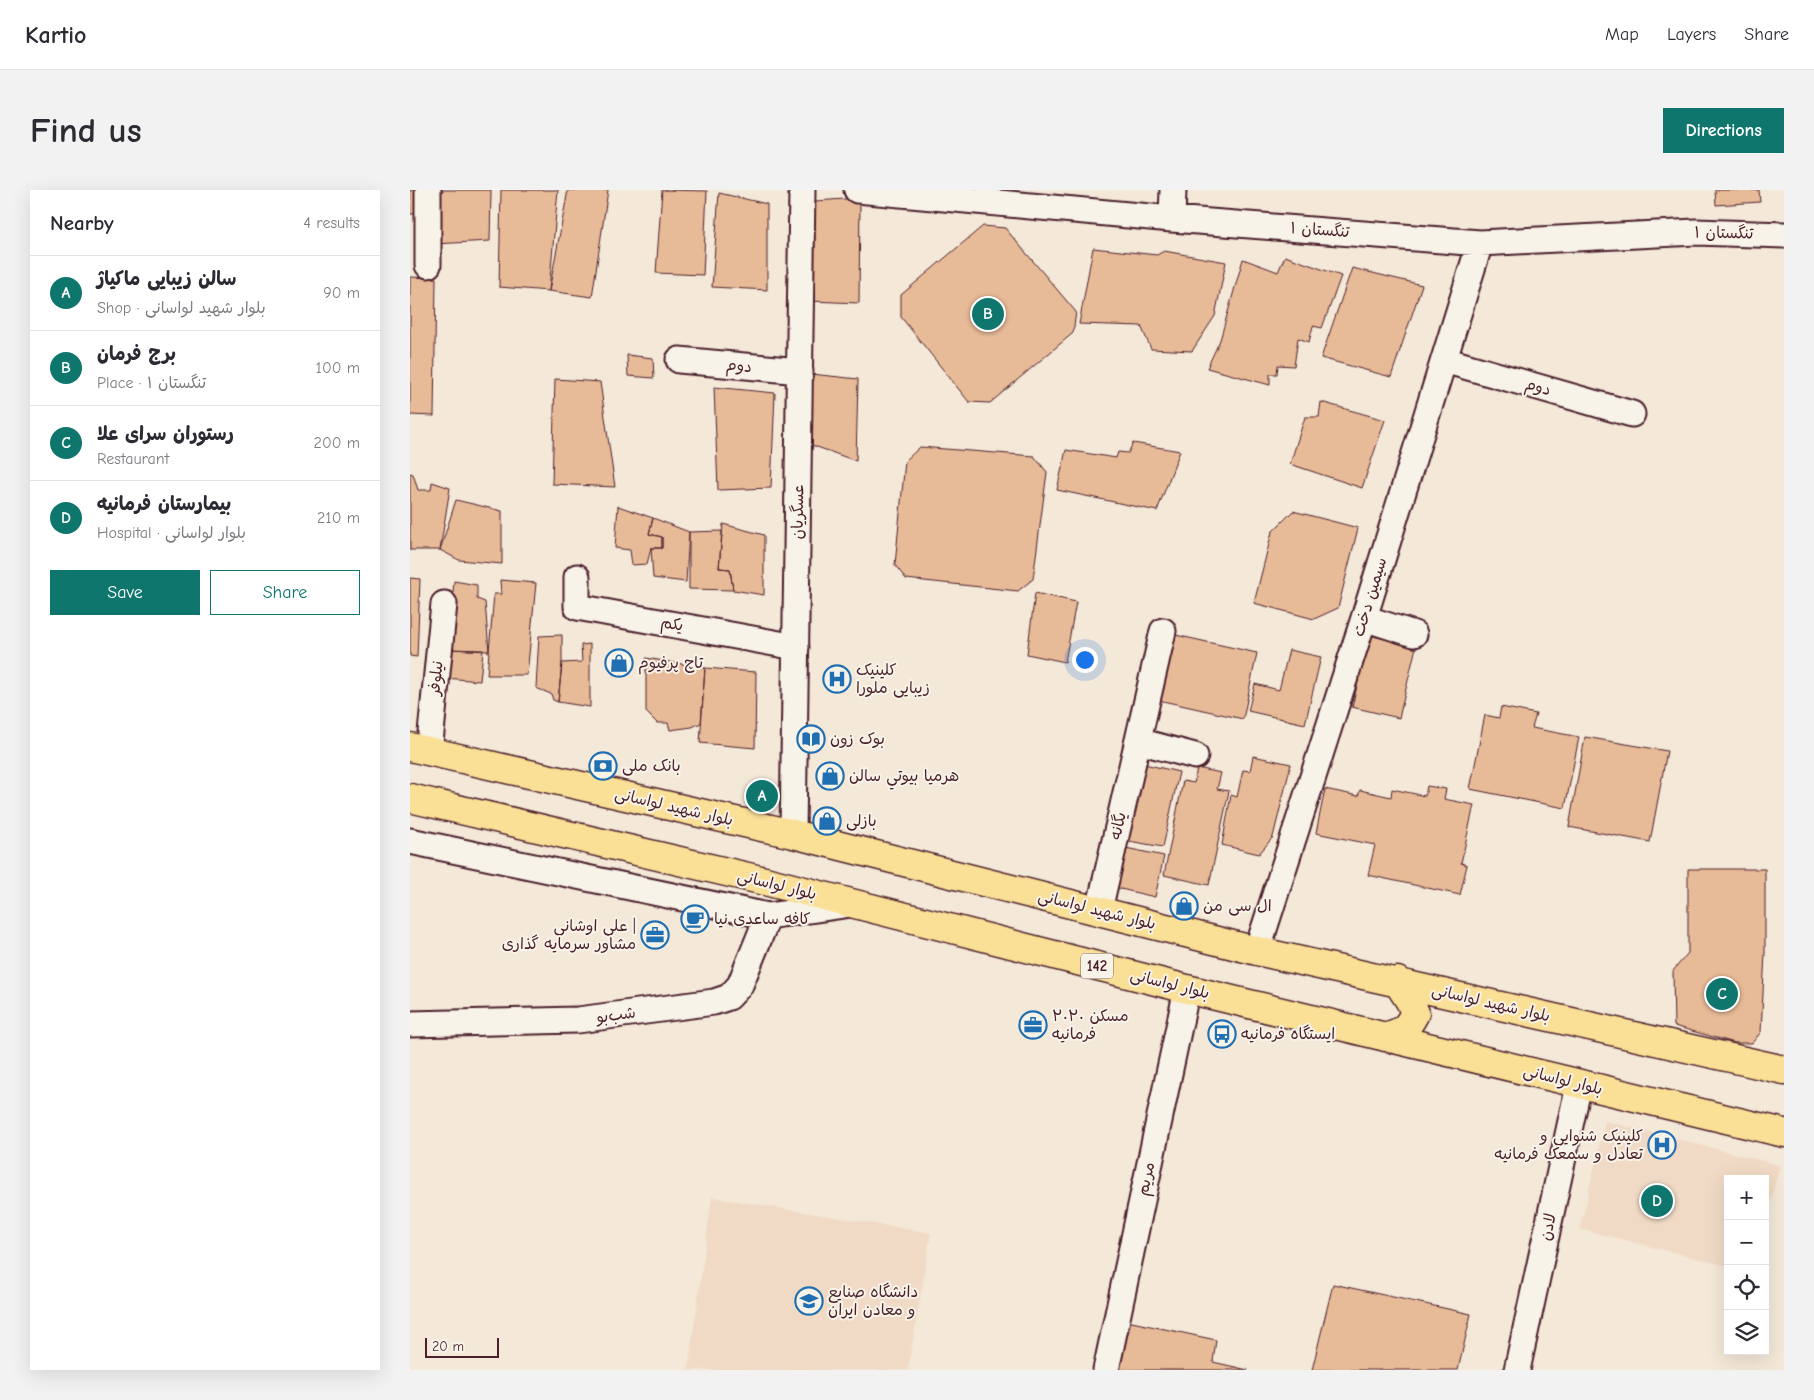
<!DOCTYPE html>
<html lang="en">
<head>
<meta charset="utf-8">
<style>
	body { margin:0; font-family:"Comic Neue","Playpen Sans Arabic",sans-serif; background:#f2f2f3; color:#2b2b33 }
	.controls { position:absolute; right:15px; bottom:15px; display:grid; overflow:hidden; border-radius:0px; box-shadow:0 5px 20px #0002 }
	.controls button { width:45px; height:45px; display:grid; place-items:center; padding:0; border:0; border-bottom:1px solid #e1e1e2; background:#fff; color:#2b2b33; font:25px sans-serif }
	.scale { position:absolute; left:15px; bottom:12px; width:74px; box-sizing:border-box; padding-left:5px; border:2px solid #4a1f2b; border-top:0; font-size:14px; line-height:18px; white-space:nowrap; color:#4a1f2b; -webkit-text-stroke:4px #f7f3e8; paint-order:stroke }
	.you { position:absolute; left:674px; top:469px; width:18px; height:18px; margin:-12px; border:4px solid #fff; border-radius:50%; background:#1a73e8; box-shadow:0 0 0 8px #1a73e833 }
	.badge { display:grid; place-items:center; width:32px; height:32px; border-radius:50%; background:#0f766e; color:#fff; font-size:16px; font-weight:700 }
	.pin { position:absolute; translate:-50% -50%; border:2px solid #fff; box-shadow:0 1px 5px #0006 }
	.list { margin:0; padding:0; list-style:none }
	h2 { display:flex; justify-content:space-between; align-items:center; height:65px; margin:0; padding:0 20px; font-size:21px }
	h2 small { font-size:16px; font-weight:400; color:#7c7c81 }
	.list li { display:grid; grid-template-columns:32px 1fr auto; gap:15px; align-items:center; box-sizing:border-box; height:75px; padding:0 20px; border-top:1px solid #e1e1e2 }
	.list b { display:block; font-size:19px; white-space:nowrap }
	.list p { margin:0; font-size:16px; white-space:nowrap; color:#7c7c81 }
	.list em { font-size:16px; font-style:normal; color:#7c7c81 }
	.actions { display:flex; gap:10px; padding:15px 20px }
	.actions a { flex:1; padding:11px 0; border:1px solid #0f766e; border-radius:0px; text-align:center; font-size:18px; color:#0f766e }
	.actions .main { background:#0f766e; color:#fff }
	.icon { flex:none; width:28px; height:28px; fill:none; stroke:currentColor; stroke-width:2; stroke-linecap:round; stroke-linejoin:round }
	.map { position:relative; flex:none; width:1374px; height:1180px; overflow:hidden; border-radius:0px }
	header { display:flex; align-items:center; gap:30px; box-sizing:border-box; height:70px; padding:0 25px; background:#fff; border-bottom:1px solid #e1e1e2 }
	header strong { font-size:24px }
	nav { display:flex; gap:28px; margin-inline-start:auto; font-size:18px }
	.intro { display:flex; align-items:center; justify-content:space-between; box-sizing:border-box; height:120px; padding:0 30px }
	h1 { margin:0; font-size:35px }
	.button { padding:12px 22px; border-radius:0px; background:#0f766e; color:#fff; font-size:18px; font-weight:700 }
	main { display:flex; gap:30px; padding:0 30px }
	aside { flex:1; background:#fff; border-radius:0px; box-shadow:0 5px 20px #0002 }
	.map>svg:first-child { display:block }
</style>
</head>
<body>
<header>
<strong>Kartio</strong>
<nav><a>Map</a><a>Layers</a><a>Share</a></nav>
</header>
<div class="intro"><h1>Find us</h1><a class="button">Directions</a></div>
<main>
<aside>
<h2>Nearby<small>4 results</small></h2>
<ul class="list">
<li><span class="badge">A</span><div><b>سالن زیبایی ماکیاژ</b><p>Shop · بلوار شهید لواسانی</p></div><em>90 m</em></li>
<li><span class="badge">B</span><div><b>برج فرمان</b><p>Place · تنگستان ۱</p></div><em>100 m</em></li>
<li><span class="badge">C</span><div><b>رستوران سرای علا</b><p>Restaurant</p></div><em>200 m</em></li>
<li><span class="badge">D</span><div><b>بیمارستان فرمانیه</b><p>Hospital · بلوار لواسانی</p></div><em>210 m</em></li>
</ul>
<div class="actions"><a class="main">Save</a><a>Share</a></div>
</aside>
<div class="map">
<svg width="1374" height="1180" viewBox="0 0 1374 1180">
	<rect width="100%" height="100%" fill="#f4e8d8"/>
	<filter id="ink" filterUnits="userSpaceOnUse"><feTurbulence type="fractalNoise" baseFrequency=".02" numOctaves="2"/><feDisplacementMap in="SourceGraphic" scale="10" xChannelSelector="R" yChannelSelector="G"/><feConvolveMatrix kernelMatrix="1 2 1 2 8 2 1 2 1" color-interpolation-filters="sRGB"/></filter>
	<g filter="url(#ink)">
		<path fill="#f0dac5" d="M1195,931L1370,975L1355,1033V989H1318V1076L1170,1039Z
			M302,1007L521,1043L498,1180H278Z"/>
		<path fill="#e8bb98" stroke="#4a1f2b" d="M0,0H5V24H0Z
			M28,0H81L80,51L24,54Z
			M91,0H148L139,101L89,97Z
			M158,0H198L182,107L139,101Z
			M252,0L297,1L293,85L246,83Z
			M1305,0H1349L1350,12L1306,15Z
			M309,3L357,14V100L302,97Z
			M450,8L449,113L400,111L405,11Z
			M573,36L595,38L666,122L663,143L580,213L559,212L491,127V105Z
			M683,58L747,65L754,61L816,72L805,126L782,161L741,159L731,136L669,134Z
			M875,66L931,86L912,138L903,136L899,152L888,148L884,176L868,175L867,184H860V195L797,178L810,150L833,69L868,82Z
			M942,78L1012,95L981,187L911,168Z
			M0,87L26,88L24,226L0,225Z
			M217,165L243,168L244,188L218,186Z
			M401,184L448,189L446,271L396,253Z
			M145,189L190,192L205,297L142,294Z
			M304,197L365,203L361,298L308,300Z
			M911,212L975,230L952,298L880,274L895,227H909Z
			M723,253L770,261L747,321L647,300L656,260L706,268L708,262L718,263Z
			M510,257L624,266L637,282L623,389L608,401L496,389L485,375L495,271Z
			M0,283L3,284L8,300H21L22,292L40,298L30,360H0Z
			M46,310L92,321V374L49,370L30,360Z
			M208,316L243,328L239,344L252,347V358H241L237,374L222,375L220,360L205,358Z
			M883,321L948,338L928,418L904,429L844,413L862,342Z
			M243,328L279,342L276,392L243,388L241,358H252V347L239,344Z
			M313,334L354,345V405L323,400L320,379L309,378Z
			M312,341L309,378L320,379L323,400L279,399V342Z
			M0,388L10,389L7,467L0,466Z
			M90,390L126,393L117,485H77L84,404H91Z
			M44,391L67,395V409L75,412L79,461L38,459Z
			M625,403L666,412L655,472L617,464Z
			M761,444L847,463L833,529L744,509Z
			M152,445V473L148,512L143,510L141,504L126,498L129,446Z
			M959,445L1006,457L989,528L942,517Z
			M180,454V517L148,512L152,473L172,472L171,455Z
			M38,459L73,460L70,491L36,488Z
			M879,460L911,467L895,534L838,521L845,494L869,500Z
			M236,468L295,478L291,533L282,537L260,540L258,533H247L236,522Z
			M295,478L346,482L345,558L290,553Z
			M1091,517L1126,524L1122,538L1169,547L1155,618L1060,599L1075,525L1089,528Z
			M1175,547L1257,561L1240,652L1159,637Z
			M843,566L881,574L863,647L849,664L812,655L821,605L827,607L833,580L840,581Z
			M730,573L769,582L753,657L713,650Z
			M787,578L811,583L807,599L819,601L799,695L754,685L773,591L784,593Z
			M1017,596L1036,599L1034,609L1064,615L1051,673L1057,675L1050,705L958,685L965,655L906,643L915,599L948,606L950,600L981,607L982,599L1015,606Z
			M711,657L754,666L745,707L702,697Z
			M1278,679H1355V763L1351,842L1342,853H1325L1264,836L1263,781L1278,763Z
			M923,1094L1061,1124L1048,1180H902Z
			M717,1131L806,1150L803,1172L838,1180H707Z"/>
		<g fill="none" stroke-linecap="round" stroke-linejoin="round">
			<g stroke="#4a1f2b" stroke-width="29">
				<path id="street" d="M18,0V75
					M447,0L762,29L1070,53L1286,42L1374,45
					M762,29L763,0
					M269,170L390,181
					M1034,170L1222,224
					M167,387V417L386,457
					M954,428L1004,444
					M728,551L785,566
					M19,562L34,414
					M383,644L392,0
					M0,651L358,726L441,714
					M689,720L753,441
					M847,761L954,428L1070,53
					M0,834L168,830L304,812L319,807L330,795L358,726
					M696,1180L777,799
					M1107,1180L1169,894"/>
			</g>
			<g stroke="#4a1f2b" stroke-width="31">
				<path id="primary" d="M0,557L383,644L847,761L1374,880
					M0,608L355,691L777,799L1374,943
					M975,847C992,842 997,839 1005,823L1000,811L987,791"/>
			</g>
			<use href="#street" stroke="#f7f3e8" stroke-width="25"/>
			<use href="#primary" stroke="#fadf96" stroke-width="28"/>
		</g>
	</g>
	<defs>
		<g id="shop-ring" transform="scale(1.4375)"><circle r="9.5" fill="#f7f3e8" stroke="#1f6fb2" stroke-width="1.5"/><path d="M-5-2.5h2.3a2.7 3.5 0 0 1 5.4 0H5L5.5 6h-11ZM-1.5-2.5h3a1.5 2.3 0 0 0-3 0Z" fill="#1f6fb2"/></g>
		<g id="hospital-ring" transform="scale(1.4375)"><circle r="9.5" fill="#f7f3e8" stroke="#1f6fb2" stroke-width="1.5"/><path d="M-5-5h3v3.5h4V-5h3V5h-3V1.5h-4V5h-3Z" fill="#1f6fb2"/></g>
		<g id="library-ring" transform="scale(1.4375)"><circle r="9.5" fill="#f7f3e8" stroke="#1f6fb2" stroke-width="1.5"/><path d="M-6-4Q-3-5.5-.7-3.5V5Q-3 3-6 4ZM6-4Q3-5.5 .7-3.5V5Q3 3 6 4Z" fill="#1f6fb2"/></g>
		<g id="bank-ring" transform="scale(1.4375)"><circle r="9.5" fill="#f7f3e8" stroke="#1f6fb2" stroke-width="1.5"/><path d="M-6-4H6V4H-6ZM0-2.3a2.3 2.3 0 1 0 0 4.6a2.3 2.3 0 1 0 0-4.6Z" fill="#1f6fb2"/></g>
		<g id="cafe-ring" transform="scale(1.4375)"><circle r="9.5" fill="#f7f3e8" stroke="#1f6fb2" stroke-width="1.5"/><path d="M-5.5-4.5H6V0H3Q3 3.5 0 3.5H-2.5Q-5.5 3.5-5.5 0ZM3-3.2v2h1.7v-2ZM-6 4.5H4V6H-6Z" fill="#1f6fb2"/></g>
		<g id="office-ring" transform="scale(1.4375)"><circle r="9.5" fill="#f7f3e8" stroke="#1f6fb2" stroke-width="1.5"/><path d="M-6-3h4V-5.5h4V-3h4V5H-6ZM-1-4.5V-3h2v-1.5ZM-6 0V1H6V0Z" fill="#1f6fb2"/></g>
		<g id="bus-ring" transform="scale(1.4375)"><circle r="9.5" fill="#f7f3e8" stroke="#1f6fb2" stroke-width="1.5"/><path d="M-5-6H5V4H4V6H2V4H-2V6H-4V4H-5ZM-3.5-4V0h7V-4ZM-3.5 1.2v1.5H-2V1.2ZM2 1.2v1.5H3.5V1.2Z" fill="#1f6fb2"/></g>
		<g id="university-ring" transform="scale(1.4375)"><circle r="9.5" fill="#f7f3e8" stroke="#1f6fb2" stroke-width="1.5"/><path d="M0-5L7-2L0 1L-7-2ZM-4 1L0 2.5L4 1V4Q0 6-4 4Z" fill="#1f6fb2"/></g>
	</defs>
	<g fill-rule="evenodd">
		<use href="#shop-ring" x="209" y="473"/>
		<use href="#hospital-ring" x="427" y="489"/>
		<use href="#library-ring" x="401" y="549"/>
		<use href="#bank-ring" x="193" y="576"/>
		<use href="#shop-ring" x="420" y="586"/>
		<use href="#shop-ring" x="417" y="631"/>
		<use href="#shop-ring" x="774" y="716"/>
		<use href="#cafe-ring" x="285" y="729"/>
		<use href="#office-ring" x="245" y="745"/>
		<use href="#office-ring" x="623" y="835"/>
		<use href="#bus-ring" x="812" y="844"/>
		<use href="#hospital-ring" x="1252" y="955"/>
		<use href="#university-ring" x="399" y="1111"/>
	</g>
	<g text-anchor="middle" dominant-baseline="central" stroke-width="4" stroke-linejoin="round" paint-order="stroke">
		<rect fill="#f7f3e8" stroke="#7e5f64" stroke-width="1" x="671" y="763.5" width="32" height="25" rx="4"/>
		<g font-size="15" font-weight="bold" fill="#4a1f2b">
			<text x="687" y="776">142</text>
		</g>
		<g font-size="16" fill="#4a1f2b" stroke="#f7f3e8">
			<text transform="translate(910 40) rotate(4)">تنگستان ۱</text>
			<text transform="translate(1314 43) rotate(1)">تنگستان ۱</text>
			<text transform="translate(329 176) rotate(5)">دوم</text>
			<text transform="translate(1128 197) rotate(16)">دوم</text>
			<text transform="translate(388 322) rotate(-89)">عسگریان</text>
			<text transform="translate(960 407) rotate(-73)">سیمین دخت</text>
			<text transform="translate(262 434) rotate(10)">یکم</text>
			<text transform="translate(26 488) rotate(-84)">نیلوفر</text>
			<text transform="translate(264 617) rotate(13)">بلوار شهید لواسانی</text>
			<text transform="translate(708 636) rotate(-77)">یگانه</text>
			<text transform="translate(367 695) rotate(14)">بلوار لواسانی</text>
			<text transform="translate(687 720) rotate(14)">بلوار شهید لواسانی</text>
			<text transform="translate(760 794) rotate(14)">بلوار لواسانی</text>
			<text transform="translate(1081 813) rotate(13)">بلوار شهید لواسانی</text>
			<text transform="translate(206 825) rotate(-8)">شب‌بو</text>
			<text transform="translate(1153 890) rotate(14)">بلوار لواسانی</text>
			<text transform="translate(736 989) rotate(-78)">مریم</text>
			<text transform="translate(1138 1037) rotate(-78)">لادن</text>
		</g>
		<g font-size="16" fill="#4a1f2b" stroke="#f7f3e8" text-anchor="start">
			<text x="228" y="473">تاچ پرفيوم</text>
			<text x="446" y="480">کلینیک<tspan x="446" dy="18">زیبایی ملورا</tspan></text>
			<text x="420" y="549">بوک زون</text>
			<text x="212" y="576">بانک ملی</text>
			<text x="439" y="586">هرميا بيوتي سالن</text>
			<text x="436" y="631">بازلی</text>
			<text x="793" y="716">ال سی من</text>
			<text x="304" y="729">کافه ساعدی نیا</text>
			<text x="226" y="736" text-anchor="end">علی اوشانی |<tspan x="226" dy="18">مشاور سرمایه گذاری</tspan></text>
			<text x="642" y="826">مسکن ۲۰۲۰<tspan x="642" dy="18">فرمانیه</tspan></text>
			<text x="831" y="844">ایستگاه فرمانیه</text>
			<text x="1233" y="946" text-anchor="end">کلینیک شنوایی و<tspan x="1233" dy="18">تعادل و سمعک فرمانیه</tspan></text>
			<text x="418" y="1102">دانشگاه صنایع<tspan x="418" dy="18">و معادن ایران</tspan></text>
		</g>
	</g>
</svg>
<div class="controls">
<button>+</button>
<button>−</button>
<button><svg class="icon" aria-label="locate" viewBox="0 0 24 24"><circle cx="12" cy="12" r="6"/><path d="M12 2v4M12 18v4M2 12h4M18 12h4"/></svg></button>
<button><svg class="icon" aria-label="layers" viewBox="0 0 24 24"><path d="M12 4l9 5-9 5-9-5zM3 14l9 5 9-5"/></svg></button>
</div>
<div class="scale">20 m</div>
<div class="you"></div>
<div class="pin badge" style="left:352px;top:606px">A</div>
<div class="pin badge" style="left:578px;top:124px">B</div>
<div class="pin badge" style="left:1312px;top:804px">C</div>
<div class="pin badge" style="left:1247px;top:1011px">D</div>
</div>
</main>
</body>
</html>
